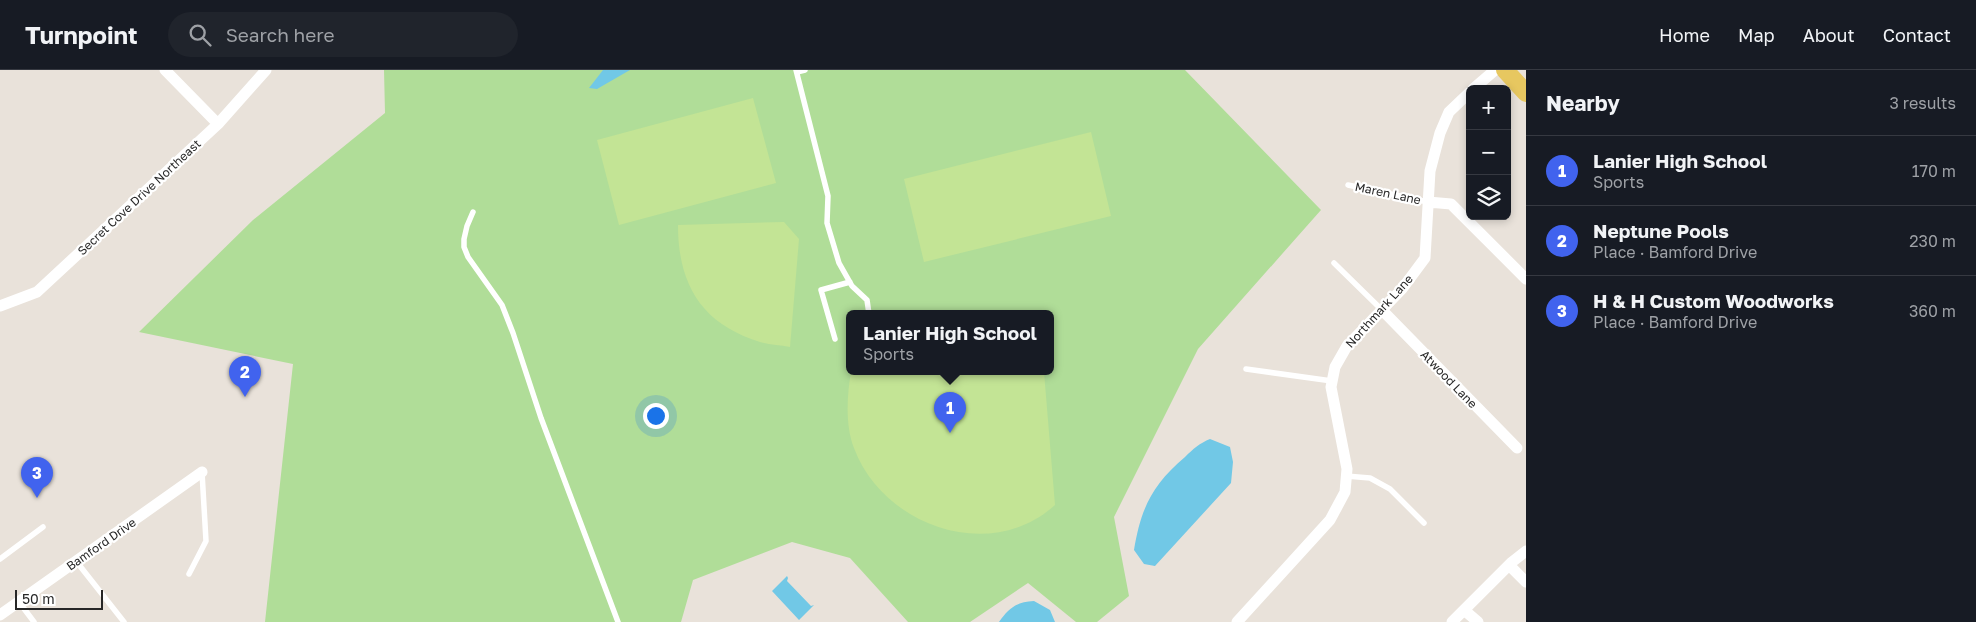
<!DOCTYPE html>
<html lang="en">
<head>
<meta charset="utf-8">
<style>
	body { margin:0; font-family:"Golos Text",sans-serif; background:#20242c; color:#f1f3f6 }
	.controls { position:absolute; right:15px; top:15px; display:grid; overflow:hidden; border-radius:8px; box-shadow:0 2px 8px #0003 }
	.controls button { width:45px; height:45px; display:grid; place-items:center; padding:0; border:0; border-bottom:1px solid #363941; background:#171b24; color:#f1f3f6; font:25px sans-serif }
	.scale { position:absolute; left:15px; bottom:12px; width:88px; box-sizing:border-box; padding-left:5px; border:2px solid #272727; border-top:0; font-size:14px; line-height:18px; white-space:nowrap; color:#272727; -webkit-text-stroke:4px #fff; paint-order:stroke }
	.you { position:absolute; left:655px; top:345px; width:18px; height:18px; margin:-12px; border:4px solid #fff; border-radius:50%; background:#1a73e8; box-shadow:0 0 0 8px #1a73e833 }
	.badge { display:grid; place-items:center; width:32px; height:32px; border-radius:50%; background:#4163ee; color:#fff; font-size:16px; font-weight:700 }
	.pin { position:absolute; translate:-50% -41px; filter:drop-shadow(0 1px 2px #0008) }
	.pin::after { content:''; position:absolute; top:26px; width:18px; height:15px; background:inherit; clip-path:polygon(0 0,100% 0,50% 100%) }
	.popup { position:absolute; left:846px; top:240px; width:208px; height:65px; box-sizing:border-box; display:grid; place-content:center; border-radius:8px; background:#171b24; filter:drop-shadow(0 1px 4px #0005); font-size:16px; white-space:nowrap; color:#9ea1a6 }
	.popup b { font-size:19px; color:#f1f3f6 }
	.popup::after { content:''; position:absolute; left:50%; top:100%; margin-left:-10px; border:10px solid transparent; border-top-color:#171b24 }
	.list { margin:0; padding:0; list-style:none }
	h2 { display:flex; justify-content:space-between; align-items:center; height:65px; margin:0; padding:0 20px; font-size:21px }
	h2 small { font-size:16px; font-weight:400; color:#9ea1a6 }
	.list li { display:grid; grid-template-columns:32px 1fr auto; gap:15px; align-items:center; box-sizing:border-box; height:70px; padding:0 20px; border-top:1px solid #363941 }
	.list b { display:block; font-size:19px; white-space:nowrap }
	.list p { margin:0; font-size:16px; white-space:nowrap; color:#9ea1a6 }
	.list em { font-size:16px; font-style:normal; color:#9ea1a6 }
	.icon { flex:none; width:28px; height:28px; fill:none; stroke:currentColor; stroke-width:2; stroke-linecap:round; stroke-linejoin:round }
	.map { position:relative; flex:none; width:1526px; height:552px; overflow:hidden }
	header { display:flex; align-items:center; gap:30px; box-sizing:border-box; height:70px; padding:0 25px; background:#171b24; border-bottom:1px solid #363941 }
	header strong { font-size:24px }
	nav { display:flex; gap:28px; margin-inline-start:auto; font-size:18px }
	.search { width:350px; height:45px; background:#20242c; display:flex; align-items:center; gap:12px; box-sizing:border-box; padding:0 18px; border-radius:28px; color:#9ea1a6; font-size:19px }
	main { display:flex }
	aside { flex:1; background:#171b24 }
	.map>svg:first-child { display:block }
</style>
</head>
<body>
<header>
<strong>Turnpoint</strong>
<div class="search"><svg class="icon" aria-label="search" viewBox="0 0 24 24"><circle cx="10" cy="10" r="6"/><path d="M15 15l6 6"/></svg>Search here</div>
<nav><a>Home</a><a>Map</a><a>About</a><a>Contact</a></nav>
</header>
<main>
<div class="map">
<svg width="1526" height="552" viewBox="0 0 1526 552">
	<rect width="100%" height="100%" fill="#e9e2da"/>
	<path fill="#b0dd98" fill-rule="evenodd" d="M384,0H1185L1321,140L1198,279L1114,447L1129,526L1097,552H1076L1028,513L970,552H908L850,488L792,472L693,510L681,552H265L293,294L139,262L253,150L385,43ZM850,244H1050V302H850Z"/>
	<path fill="#c3e495" d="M753,28L776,113L619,155L597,70Z
		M1091,62L1111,146L924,192L904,109Z
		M784,152L799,169L790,277C780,275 769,275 760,272C702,254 678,215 678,155Z
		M851,302H1044L1055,435C990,494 883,456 854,378C845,355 847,325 851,302Z"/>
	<path fill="#71c8e6" d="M603,0H630L597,19L589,18Z
		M1210,369L1230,377L1233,392L1231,413L1155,496L1144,494L1134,480C1141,438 1152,415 1185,387C1193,379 1200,373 1210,369Z
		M787,506L788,508L787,511L811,536L814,535L799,550L772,521Z
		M1034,531L1050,540L1055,552H999C1009,538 1016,532 1034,531Z"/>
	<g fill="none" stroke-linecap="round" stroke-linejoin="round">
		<path stroke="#fff" stroke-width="5.5" d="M796,0L828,126L827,153L839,193L852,216L867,230L869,244
			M797,2L805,0
			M1348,115L1428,132
			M473,142L467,156L464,169V177L468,187L502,235L513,263L541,348L618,552
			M1334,193L1382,240
			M835,269L821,220L850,212
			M1246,299L1332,311
			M1346,406L1370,408L1390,419L1424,453
			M0,489L43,457
			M76,491L124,552
			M189,504L206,471L202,402
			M19,532L34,552"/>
		<path stroke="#fff" stroke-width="11" d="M165,0L218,54
			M1473,19L1495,0
			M1428,132L1451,134L1526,209
			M0,236L37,222L218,54L266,0
			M1382,240L1517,378
			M1509,495L1526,512
			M1464,540L1478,552
			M0,545L202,402
			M1237,552L1330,450L1345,422L1347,399L1331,317L1335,297L1347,276L1402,219L1425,188L1430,101L1440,63L1449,42L1470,22
			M1452,552L1512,492L1526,481"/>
		<path stroke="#e7c760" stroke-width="18" d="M1505,0L1526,23"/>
	</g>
	<g text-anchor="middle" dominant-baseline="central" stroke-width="4.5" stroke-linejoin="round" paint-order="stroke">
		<g font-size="12" fill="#272727" stroke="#fff">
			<text transform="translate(1388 123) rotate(12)">Maren Lane</text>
			<text transform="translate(139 127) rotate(-43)">Secret Cove Drive Northeast</text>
			<text transform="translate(1379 241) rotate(-48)">Northmark Lane</text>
			<text transform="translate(1449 309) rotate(46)">Atwood Lane</text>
			<text transform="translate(101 474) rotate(-35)">Bamford Drive</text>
		</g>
	</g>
</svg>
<div class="controls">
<button>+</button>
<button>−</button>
<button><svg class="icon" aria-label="layers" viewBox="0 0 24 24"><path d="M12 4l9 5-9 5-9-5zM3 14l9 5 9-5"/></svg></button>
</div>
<div class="scale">50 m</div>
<div class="you"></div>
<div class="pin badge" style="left:950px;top:363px">1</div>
<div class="popup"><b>Lanier High School</b>Sports</div>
<div class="pin badge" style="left:245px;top:327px">2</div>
<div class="pin badge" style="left:37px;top:428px">3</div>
</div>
<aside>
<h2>Nearby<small>3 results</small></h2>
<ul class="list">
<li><span class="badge">1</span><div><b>Lanier High School</b><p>Sports</p></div><em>170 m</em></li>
<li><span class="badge">2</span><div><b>Neptune Pools</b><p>Place · Bamford Drive</p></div><em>230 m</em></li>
<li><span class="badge">3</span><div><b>H &amp; H Custom Woodworks</b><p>Place · Bamford Drive</p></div><em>360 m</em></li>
</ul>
</aside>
</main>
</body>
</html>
